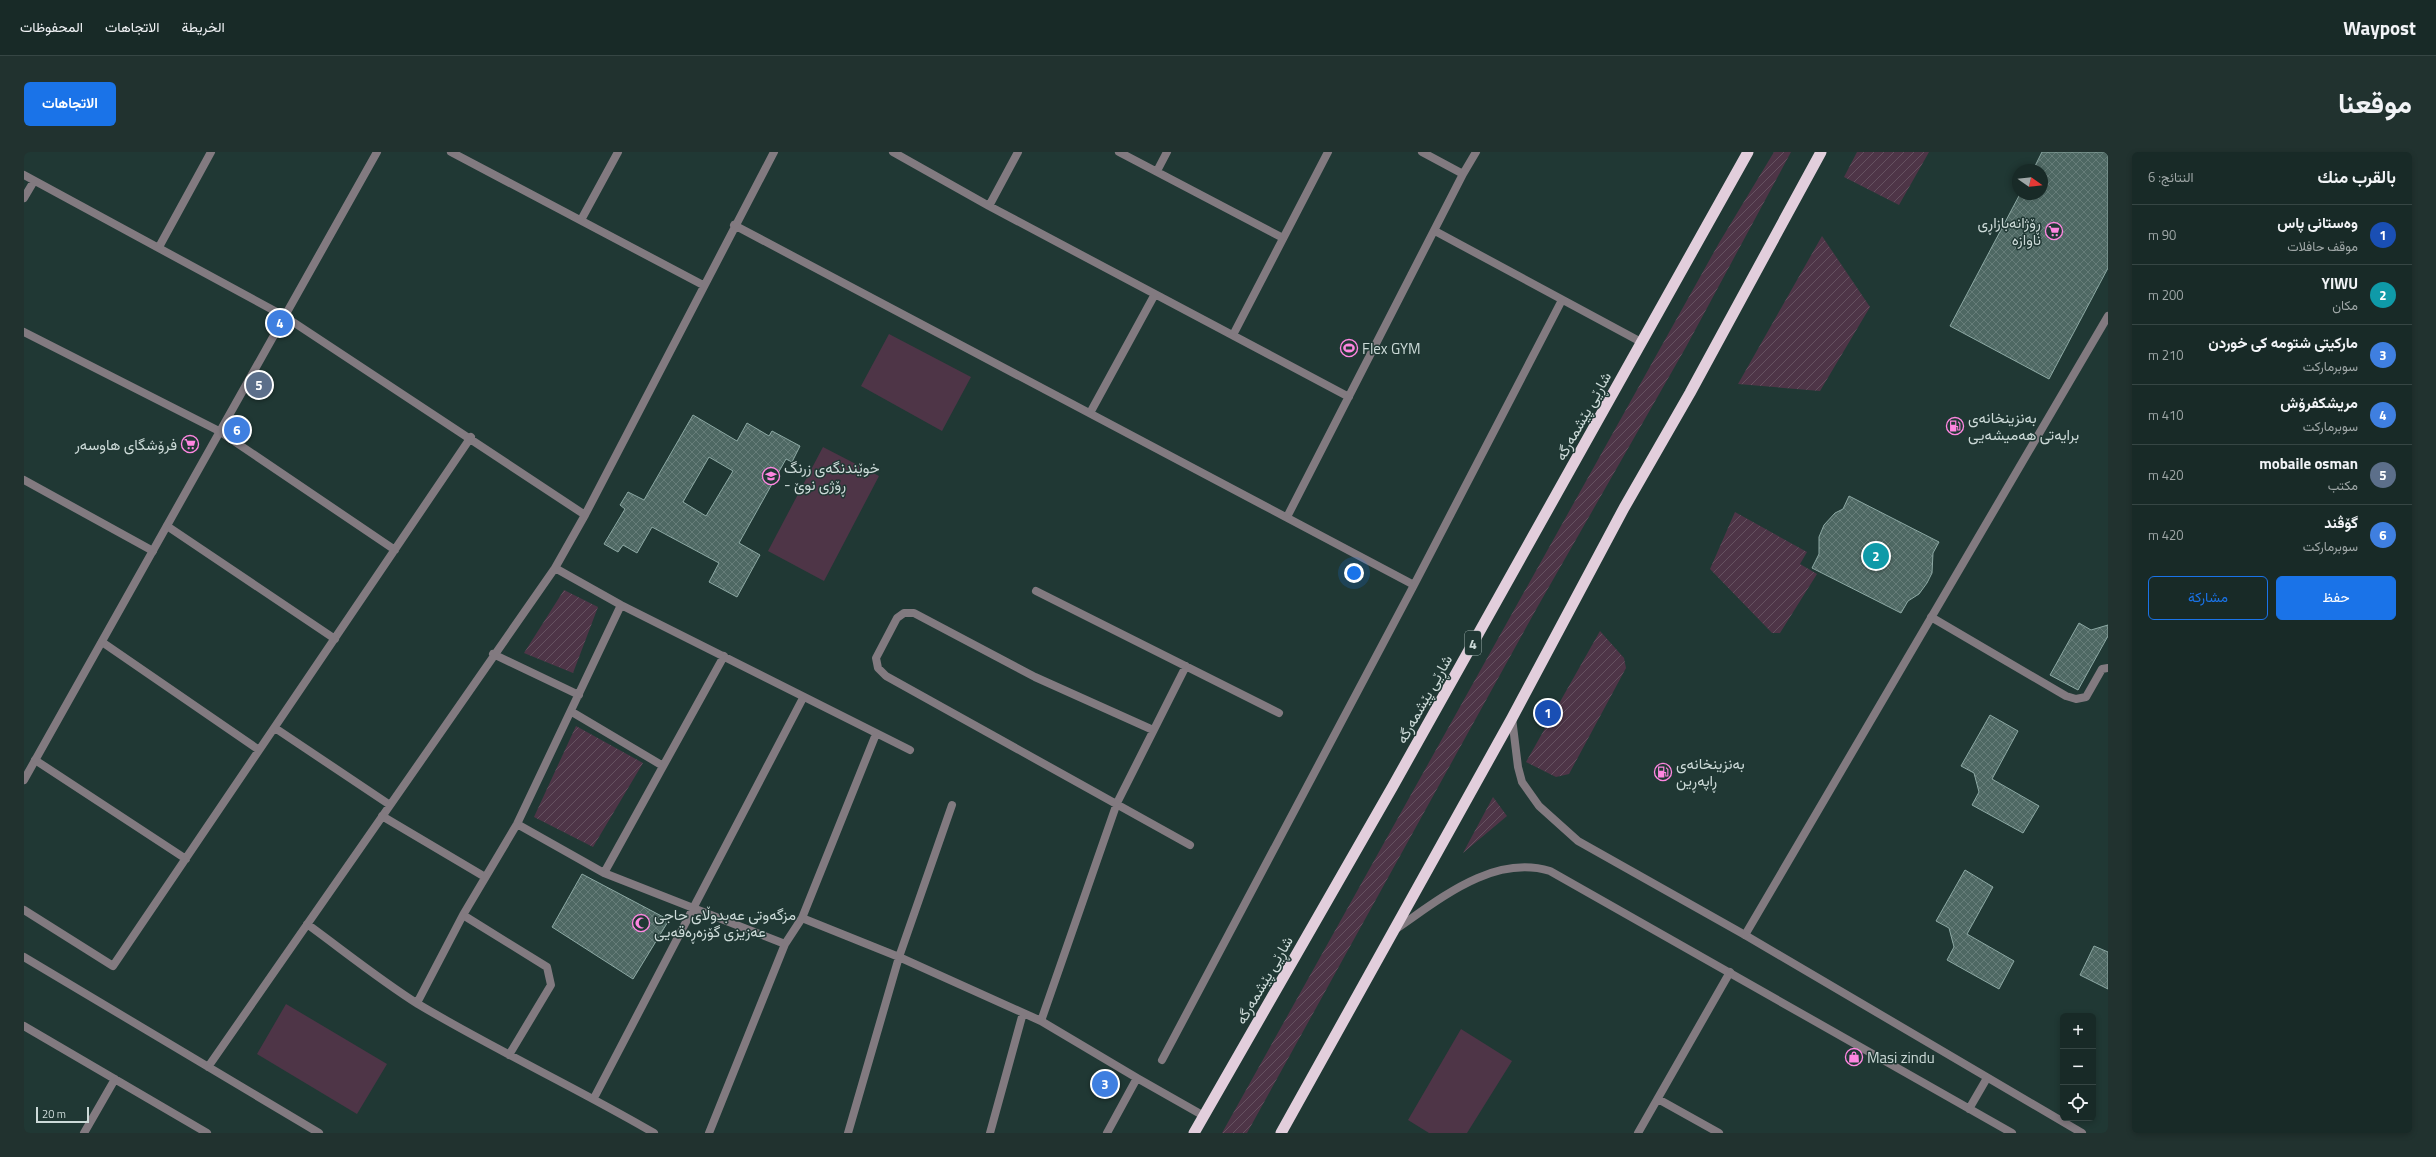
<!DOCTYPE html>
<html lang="ar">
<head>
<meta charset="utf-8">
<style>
	body { margin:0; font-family:"Titillium Web",Vazirmatn,sans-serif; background:#21322f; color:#f1f3f6; direction:rtl }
	.controls { position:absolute; right:12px; bottom:12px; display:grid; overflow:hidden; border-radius:6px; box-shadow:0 2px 6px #0003 }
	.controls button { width:36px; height:36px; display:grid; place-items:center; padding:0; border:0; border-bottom:1px solid #364644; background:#182a27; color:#f1f3f6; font:20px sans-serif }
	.compass { position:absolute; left:1988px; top:12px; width:36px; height:36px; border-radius:50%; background:#182a27; box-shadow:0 2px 6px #0003; rotate:104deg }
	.scale { position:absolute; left:12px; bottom:10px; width:53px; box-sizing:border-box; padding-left:4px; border:2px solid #ccdad8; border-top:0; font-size:11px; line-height:14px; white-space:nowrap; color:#ccdad8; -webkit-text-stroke:3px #203834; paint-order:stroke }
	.you { position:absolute; left:1330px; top:421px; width:14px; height:14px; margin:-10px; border:3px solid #fff; border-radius:50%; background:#1a73e8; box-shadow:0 0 0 6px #1a73e833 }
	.badge { display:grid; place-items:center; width:26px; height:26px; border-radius:50%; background:#1a73e8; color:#fff; font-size:13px; font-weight:700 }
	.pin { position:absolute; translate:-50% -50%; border:2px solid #fff; box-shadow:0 1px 4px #0006 }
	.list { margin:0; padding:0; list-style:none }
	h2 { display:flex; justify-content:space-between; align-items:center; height:52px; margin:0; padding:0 16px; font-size:17px }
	h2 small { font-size:13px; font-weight:400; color:#9fa7a7 }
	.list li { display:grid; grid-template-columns:26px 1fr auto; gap:12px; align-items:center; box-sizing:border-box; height:60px; padding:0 16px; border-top:1px solid #364644 }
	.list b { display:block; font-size:15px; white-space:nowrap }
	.list p { margin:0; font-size:13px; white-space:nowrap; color:#9fa7a7 }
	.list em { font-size:13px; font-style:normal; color:#9fa7a7 }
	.actions { display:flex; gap:8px; padding:12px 16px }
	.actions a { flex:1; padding:9px 0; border:1px solid #1a73e8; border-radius:6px; text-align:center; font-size:14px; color:#1a73e8 }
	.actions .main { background:#1a73e8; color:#fff }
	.icon { flex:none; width:22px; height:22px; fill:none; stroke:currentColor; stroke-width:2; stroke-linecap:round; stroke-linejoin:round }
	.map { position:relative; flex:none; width:2084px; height:981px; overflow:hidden; direction:ltr; border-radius:6px }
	header { display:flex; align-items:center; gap:24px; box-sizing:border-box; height:56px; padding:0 20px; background:#182a27; border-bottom:1px solid #364644 }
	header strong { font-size:19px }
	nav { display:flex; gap:22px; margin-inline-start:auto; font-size:14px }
	.intro { display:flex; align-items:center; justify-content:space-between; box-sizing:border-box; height:96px; padding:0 24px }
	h1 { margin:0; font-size:28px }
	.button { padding:10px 18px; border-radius:6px; background:#1a73e8; color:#fff; font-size:14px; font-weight:700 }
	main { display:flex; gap:24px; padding:0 24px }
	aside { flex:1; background:#182a27; border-radius:6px; box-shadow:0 2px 6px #0003 }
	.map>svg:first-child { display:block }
</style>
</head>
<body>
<header>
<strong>Waypost</strong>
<nav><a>الخريطة</a><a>الاتجاهات</a><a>المحفوظات</a></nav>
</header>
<div class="intro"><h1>موقعنا</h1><a class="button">الاتجاهات</a></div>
<main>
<aside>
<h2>بالقرب منك<small>النتائج: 6</small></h2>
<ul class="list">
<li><span class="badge" style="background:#1a4fb4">1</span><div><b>وەستانی پاس</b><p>موقف حافلات</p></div><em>90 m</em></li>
<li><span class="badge" style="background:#0f9aa8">2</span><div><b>YIWU</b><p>مكان</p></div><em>200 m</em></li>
<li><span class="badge" style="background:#3f7fe0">3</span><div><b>مارکیتی شتومه کی خوردن</b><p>سوبرماركت</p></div><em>210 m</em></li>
<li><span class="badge" style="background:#3f7fe0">4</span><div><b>مریشکفرۆش</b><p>سوبرماركت</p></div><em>410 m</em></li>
<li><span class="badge" style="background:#5c6f8a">5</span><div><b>mobaile osman</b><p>مكتب</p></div><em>420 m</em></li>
<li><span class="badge" style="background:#3f7fe0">6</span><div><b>گۆڤند</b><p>سوبرماركت</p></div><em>420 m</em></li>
</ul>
<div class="actions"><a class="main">حفظ</a><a>مشاركة</a></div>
</aside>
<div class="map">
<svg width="2084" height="981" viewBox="0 0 2084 981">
	<defs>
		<pattern id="garden-furrows" width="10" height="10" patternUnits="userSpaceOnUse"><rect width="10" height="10" fill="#4e3547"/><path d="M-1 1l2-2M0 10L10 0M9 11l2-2" fill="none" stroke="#665261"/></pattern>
		<pattern id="building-cross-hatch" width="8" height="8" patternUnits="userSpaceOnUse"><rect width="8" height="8" fill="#4e6863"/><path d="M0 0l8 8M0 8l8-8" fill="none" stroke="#667d79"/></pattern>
	</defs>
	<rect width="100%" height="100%" fill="#203834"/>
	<path fill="#4e3547" d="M865,182L947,225L918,279L837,234Z
		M799,295L855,324L800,429L744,399Z
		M262,852L363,912L333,962L233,902Z
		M1437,877L1488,909L1443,981H1405L1384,968Z"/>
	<path fill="url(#garden-furrows)" d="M1750,0H1767L1662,195L1514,454L1223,981H1198L1695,91Z
		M1833,0H1905L1875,53L1820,25Z
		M1798,84L1846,155L1796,239L1714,232Z
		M1711,360L1783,400L1776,412L1793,422L1756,481H1748L1686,417Z
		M540,438L574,455L549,521L500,501Z
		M1576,479L1600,506L1602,516L1545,622L1532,625L1502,610Z
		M552,574L619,611L569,695L510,665Z
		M1469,645L1483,664L1439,701Z"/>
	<path fill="url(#building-cross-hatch)" stroke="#8da9a4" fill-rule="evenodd" d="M2018,0H2084V116L2025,227L1926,174L1996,42H2018V18H2009Z
		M669,263L713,289L723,271L745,284L748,279L776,294L768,310L762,307L715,391L736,403L713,445L685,430L695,411L628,375L613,401L599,393L594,400L580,392L601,357L596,353L604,340L620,348ZM685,305L709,319L682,364L659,350Z
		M1825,344L1915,390L1909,401L1908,421L1903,431L1895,442L1884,449L1877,461L1788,416L1795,402V385L1800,373L1811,361L1819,357Z
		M2055,471L2067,478L2084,473V484L2054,538L2026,523Z
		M1966,563L1994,579L1968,627L2015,654L1999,681L1948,653L1955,640L1950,621L1937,614Z
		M1941,718L1969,735L1943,782L1990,809L1975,837L1923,808L1930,795L1925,776L1912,769Z
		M558,722L645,768L609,827L528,775Z
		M2070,794L2084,800V837L2056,823Z"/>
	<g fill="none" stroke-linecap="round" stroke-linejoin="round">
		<path stroke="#827a80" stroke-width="8" d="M427,0L679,133
			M869,0L965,54L1325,245
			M1095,0L1259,86
			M1133,19L1143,0
			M1439,22L1452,0
			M0,23L260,164L561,363
			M0,46L10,29
			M965,54L994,0
			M557,68L594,0
			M710,73L1390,433
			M1411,79L1617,190
			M135,95L187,0
			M0,180L195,279L371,398
			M1209,183L1304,0
			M1066,261L1131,142
			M0,328L129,399
			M1263,365L1439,22L1398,0
			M143,374L311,487
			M531,416L597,453L886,598
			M1012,439L1255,561
			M1907,465L2042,544L2052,547L2062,545L2078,517L2084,516
			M78,490L235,598
			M469,502L555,543
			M548,560L639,614
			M251,576L366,653
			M1129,578L1011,525L890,461H880L873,466L852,506L854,516L862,524L1166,693
			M11,608L162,707
			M358,664L461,725
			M493,672L580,721L761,792
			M580,721L700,504
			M0,758L89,814L447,285
			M439,763L523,815L527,833L485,903
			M778,766L875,805L1017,869L1113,926
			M283,772C320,799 356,828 394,852C471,898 553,936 630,981
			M1721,783L2084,164
			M0,805L295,981
			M393,851L439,763L493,672L597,453
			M1017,869L1093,651L1162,514
			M0,874L183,981
			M1138,908L1390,433L1538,148
			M184,915L531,416L561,363L750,0
			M570,946L779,546
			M1634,947L1695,981
			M60,981L91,927
			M685,981L761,792L778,766L852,582
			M824,981L875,805L928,653
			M966,981L999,861
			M1083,981L1113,926L1180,964
			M1614,981L1706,820"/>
		<path stroke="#827a80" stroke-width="8" d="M1488,566L1494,615L1498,630L1515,654L1554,689L1721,783L2058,981
			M0,628L353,0
			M1372,777C1416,747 1469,702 1526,719L1988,981
			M1945,957L1963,926"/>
		<path stroke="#e2cedc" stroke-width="11" d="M1170,981L1369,634L1724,0
			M1257,981L1488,566L1600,356L1666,241L1797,0"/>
	</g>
	<defs>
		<g id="supermarket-ring" transform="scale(0.9)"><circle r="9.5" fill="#203834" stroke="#fe86e0" stroke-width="1.5"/><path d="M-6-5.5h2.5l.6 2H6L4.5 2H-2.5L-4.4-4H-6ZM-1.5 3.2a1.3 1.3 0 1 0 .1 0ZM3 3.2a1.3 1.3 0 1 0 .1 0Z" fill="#fe86e0"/></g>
		<g id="stadium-ring" transform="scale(0.9)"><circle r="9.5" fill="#203834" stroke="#fe86e0" stroke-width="1.5"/><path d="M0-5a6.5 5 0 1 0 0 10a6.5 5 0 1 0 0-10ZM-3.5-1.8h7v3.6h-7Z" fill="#fe86e0"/></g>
		<g id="fuel-ring" transform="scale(0.9)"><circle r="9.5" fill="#203834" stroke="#fe86e0" stroke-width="1.5"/><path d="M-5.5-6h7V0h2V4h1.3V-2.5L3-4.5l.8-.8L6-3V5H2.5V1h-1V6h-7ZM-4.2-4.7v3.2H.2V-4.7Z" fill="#fe86e0"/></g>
		<g id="school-ring" transform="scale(0.9)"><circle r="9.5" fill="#203834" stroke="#fe86e0" stroke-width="1.5"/><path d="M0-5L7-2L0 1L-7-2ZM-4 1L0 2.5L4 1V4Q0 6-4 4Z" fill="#fe86e0"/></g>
		<g id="mosque-ring" transform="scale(0.9)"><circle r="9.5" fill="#203834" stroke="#fe86e0" stroke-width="1.5"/><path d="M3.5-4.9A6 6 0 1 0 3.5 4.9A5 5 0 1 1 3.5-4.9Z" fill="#fe86e0"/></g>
		<g id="shop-ring" transform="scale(0.9)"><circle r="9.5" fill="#203834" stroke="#fe86e0" stroke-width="1.5"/><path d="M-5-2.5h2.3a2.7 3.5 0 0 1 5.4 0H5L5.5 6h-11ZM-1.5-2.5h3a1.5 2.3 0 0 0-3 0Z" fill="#fe86e0"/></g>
	</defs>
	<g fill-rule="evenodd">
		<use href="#supermarket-ring" x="2030" y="79"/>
		<use href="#stadium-ring" x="1325" y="196"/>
		<use href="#fuel-ring" x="1931" y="274"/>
		<use href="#supermarket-ring" x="166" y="292"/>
		<use href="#school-ring" x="747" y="324"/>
		<use href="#fuel-ring" x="1639" y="620"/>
		<use href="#mosque-ring" x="617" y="771"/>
		<use href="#shop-ring" x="1830" y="905"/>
	</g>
	<g text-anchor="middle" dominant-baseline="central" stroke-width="3" stroke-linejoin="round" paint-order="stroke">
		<rect fill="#203834" stroke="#98a9a7" stroke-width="1" x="1441" y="479" width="16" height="24" rx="3"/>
		<g font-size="14" font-weight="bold" fill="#ccdad8">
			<text x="1449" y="491">4</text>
		</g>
		<g font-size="15" fill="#ccdad8" stroke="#203834" text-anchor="start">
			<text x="2017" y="70" text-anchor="end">ڕۆژانەبازاڕی<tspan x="2017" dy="17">ناوازە</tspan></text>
			<text x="1338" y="196">Flex GYM</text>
			<text x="1944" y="265">بەنزینخانەی<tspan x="1944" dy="17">برایەتی هەمیشەیی</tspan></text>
			<text x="153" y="292" text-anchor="end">فرۆشگای هاوسەر</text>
			<text x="760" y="315">خوێندنگەی زرنگ<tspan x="760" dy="17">- ڕۆژی نوێ</tspan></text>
			<text x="1652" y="611">بەنزینخانەی<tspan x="1652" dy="17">ڕاپەڕین</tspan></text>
			<text x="630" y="762">مزگەوتی عەبدوڵای حاجی<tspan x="630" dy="17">عەزیزی گۆزەڕەقەیی</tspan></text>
			<text x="1843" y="905">Masi zindu</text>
		</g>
		<g font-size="15" fill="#ccdad8" stroke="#203834">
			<text transform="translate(1559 264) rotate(-61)">شاڕێی پێشمەرگە</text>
			<text transform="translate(1400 547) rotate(-61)">شاڕێی پێشمەرگە</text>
			<text transform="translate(1240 828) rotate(-60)">شاڕێی پێشمەرگە</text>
		</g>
	</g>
</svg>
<div class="controls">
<button>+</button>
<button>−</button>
<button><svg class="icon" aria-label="locate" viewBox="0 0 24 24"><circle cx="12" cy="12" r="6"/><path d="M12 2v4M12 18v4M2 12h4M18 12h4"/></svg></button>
</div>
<svg class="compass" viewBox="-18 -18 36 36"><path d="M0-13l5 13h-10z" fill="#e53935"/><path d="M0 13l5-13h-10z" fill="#9fa7a7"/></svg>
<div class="scale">20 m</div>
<div class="you"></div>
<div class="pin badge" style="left:1524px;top:561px;background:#1a4fb4">1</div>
<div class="pin badge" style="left:1852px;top:404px;background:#0f9aa8">2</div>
<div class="pin badge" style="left:1081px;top:932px;background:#3f7fe0">3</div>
<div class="pin badge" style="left:256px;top:171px;background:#3f7fe0">4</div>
<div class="pin badge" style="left:235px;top:233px;background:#5c6f8a">5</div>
<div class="pin badge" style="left:213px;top:278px;background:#3f7fe0">6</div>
</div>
</main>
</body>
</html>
